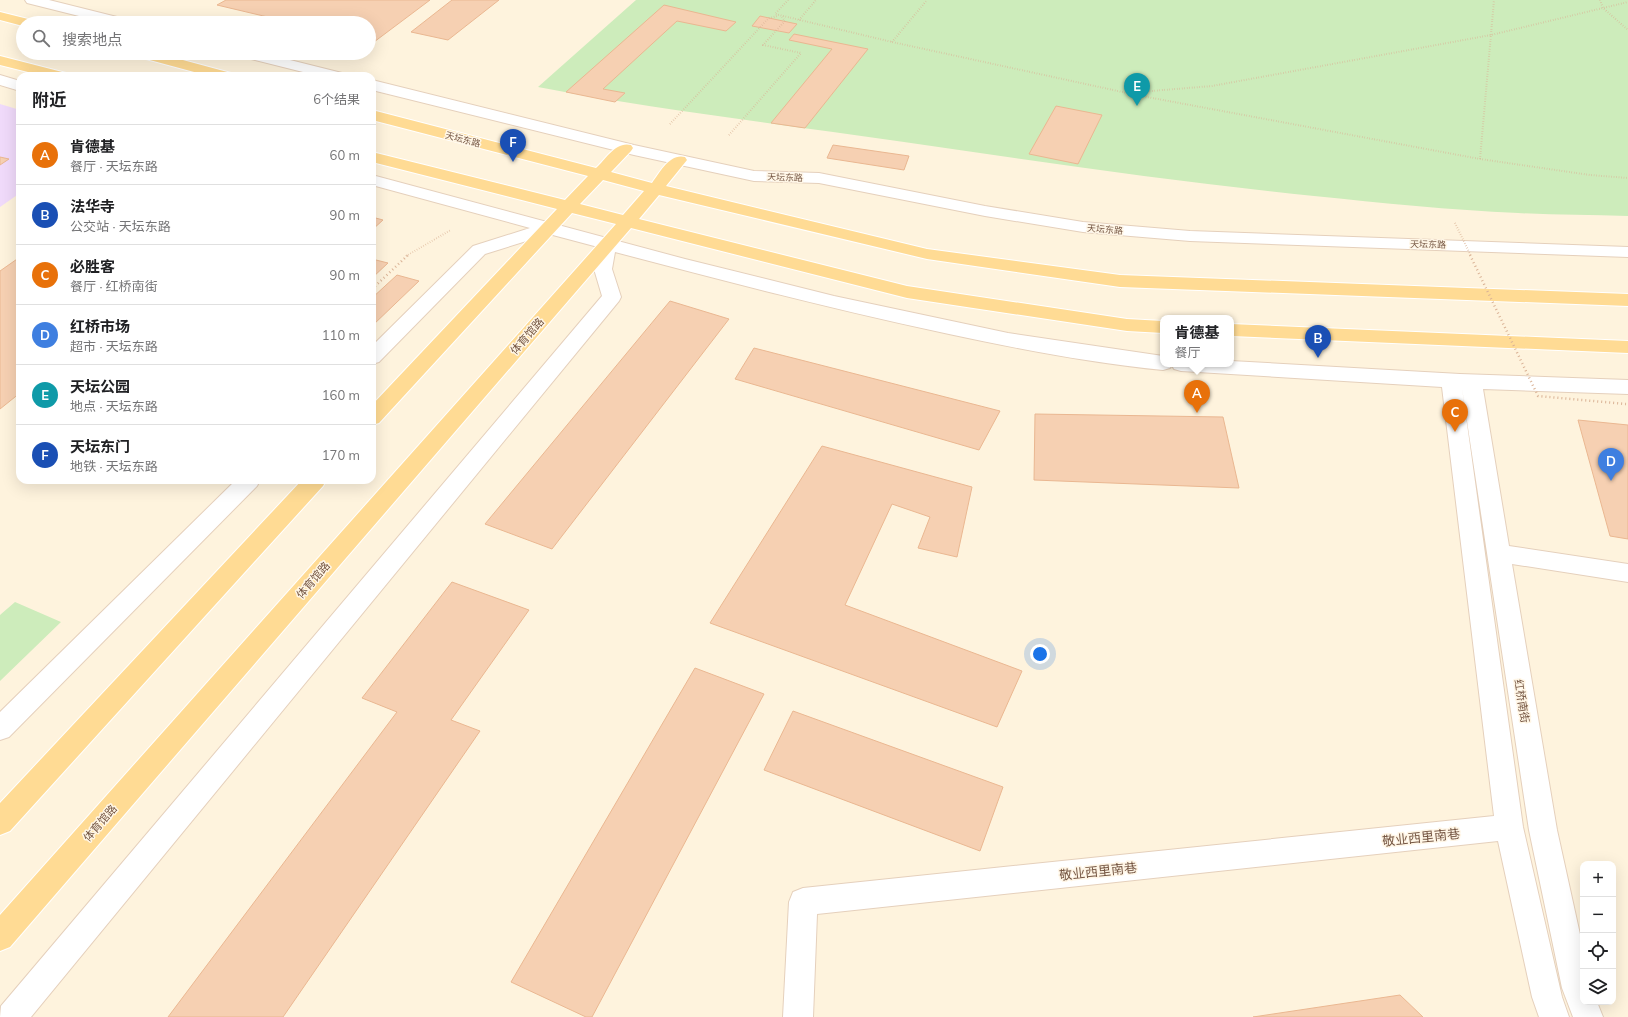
<!DOCTYPE html>
<html lang="zh">
<head>
<meta charset="utf-8">
<style>
	body { margin:0; font-family:Mulish,"Noto Sans SC",sans-serif; background:#f6f6f6; color:#202124 }
	.controls { position:absolute; right:12px; bottom:12px; display:grid; overflow:hidden; border-radius:8px; box-shadow:0 4px 16px #0002 }
	.controls button { width:36px; height:36px; display:grid; place-items:center; padding:0; border:0; border-bottom:1px solid #e0e0e0; background:#fff; color:#202124; font:20px sans-serif }
	.you { position:absolute; left:1040px; top:654px; width:14px; height:14px; margin:-10px; border:3px solid #fff; border-radius:50%; background:#1a73e8; box-shadow:0 0 0 6px #1a73e833 }
	.badge { display:grid; place-items:center; width:26px; height:26px; border-radius:50%; background:#1a73e8; color:#fff; font-size:13px; font-weight:700 }
	.pin { position:absolute; translate:-50% -33px; filter:drop-shadow(0 1px 2px #0008) }
	.pin::after { content:''; position:absolute; top:21px; width:14px; height:12px; background:inherit; clip-path:polygon(0 0,100% 0,50% 100%) }
	.popup { position:absolute; left:1160px; top:315px; width:74px; height:52px; box-sizing:border-box; display:grid; place-content:center; border-radius:8px; background:#fff; filter:drop-shadow(0 1px 3px #0005); font-size:13px; white-space:nowrap; color:#757577 }
	.popup b { font-size:15px; color:#202124 }
	.popup::after { content:''; position:absolute; left:50%; top:100%; margin-left:-8px; border:8px solid transparent; border-top-color:#fff }
	.list { margin:0; padding:0; list-style:none }
	h2 { display:flex; justify-content:space-between; align-items:center; height:52px; margin:0; padding:0 16px; font-size:17px }
	h2 small { font-size:13px; font-weight:400; color:#757577 }
	.list li { display:grid; grid-template-columns:26px 1fr auto; gap:12px; align-items:center; box-sizing:border-box; height:60px; padding:0 16px; border-top:1px solid #e0e0e0 }
	.list b { display:block; font-size:15px; white-space:nowrap }
	.list p { margin:0; font-size:13px; white-space:nowrap; color:#757577 }
	.list em { font-size:13px; font-style:normal; color:#757577 }
	.icon { flex:none; width:22px; height:22px; fill:none; stroke:currentColor; stroke-width:2; stroke-linecap:round; stroke-linejoin:round }
	.map { position:relative; flex:none; width:1628px; height:1017px; overflow:hidden }
	.search { position:absolute; background:#fff; box-shadow:0 4px 16px #0002; left:16px; top:16px; width:360px; height:44px; display:flex; align-items:center; gap:10px; box-sizing:border-box; padding:0 14px; border-radius:22px; color:#757577; font-size:15px }
	.panel { position:absolute; background:#fff; box-shadow:0 4px 16px #0002; left:16px; top:72px; width:360px; height:412px; border-radius:12px }
	.map>svg:first-child { display:block }
</style>
</head>
<body>
<div class="map">
<svg width="1628" height="1017" viewBox="0 0 1628 1017">
	<rect width="100%" height="100%" fill="#fef3dd"/>
	<path fill="#f0dafa" d="M0,104L20,110V193L0,207Z"/>
	<path fill="#cdecbb" d="M636,0H1628V216C1591,215 1554,215 1518,213C1450,210 1382,203 1314,196C1177,182 1040,162 904,142C782,124 659,110 538,87Z
		M15,602L61,622L0,681V615Z"/>
	<path fill="#f6d0b2" stroke="#eab791" d="M226,0H430L374,42L369,41V23H293L217,5Z
		M452,0H499L448,40L411,32Z
		M664,5L736,22L726,31L677,21L603,89L625,93L615,102L566,92Z
		M760,16L769,18L797,24L789,33L752,26Z
		M794,34L868,49L805,128L771,123L832,49L789,40Z
		M1056,106L1102,115L1078,164L1029,154Z
		M833,145L909,156L904,170L827,158Z
		M0,157L9,159L0,165Z
		M372,217L383,220L372,230Z
		M20,257V349L17,351L20,352V393L0,409V271Z
		M372,259L388,263L372,278Z
		M397,275L419,281L372,326V298Z
		M670,301L729,319L552,549L485,524Z
		M754,348L1000,411L979,450L735,379Z
		M1035,414L1223,417L1239,488L1034,480Z
		M1578,420L1628,425V539L1610,536Z
		M822,446L972,487L957,557L918,548L930,517L892,504L845,605L1022,671L997,727L710,623Z
		M452,582L529,610L451,720L480,731L283,1017H168L397,712L362,698Z
		M695,668L764,694L592,1017H586L511,982Z
		M793,711L1003,787L980,851L764,770Z
		M1400,995L1423,1017H1253Z"/>
	<g fill="none" stroke-linecap="round" stroke-linejoin="round">
		<g stroke="#e5d0bc" stroke-width="2">
			<path id="minor" d="M25,0H49L129,20L131,23H107L27,3Z
				M237,53H262L342,73L345,76H319L239,56Z
				M0,75L20,81V91L0,85Z
				M372,80L634,145L754,171L819,173L985,206L1083,222L1190,231L1628,247V257L1190,241L1083,232L985,216L819,183L754,181L634,155L372,90Z
				M372,175L685,259L834,296L1008,333L1163,356V364H1231V361L1460,374L1628,380V394L1483,389L1509,546L1628,564V582L1512,564L1557,830L1583,948V1002H1597L1603,1017H1573L1562,988L1529,830L1462,388L1523,827L1562,997L1569,1017H1539L1532,997L1498,841L817,914L813,1017H783L789,902L793,892L803,888L1494,816L1442,387L1181,371L1174,369L1172,365L1170,368L1163,370C1091,363 1019,349 949,334C836,310 725,281 615,252L612,269L621,297L619,301L31,1017H0L1,1006L602,296L594,269L598,247L549,234L485,254L379,362L372,364V346L473,246L530,228L372,185Z
				M236,480H260L257,486L9,737L0,740V712Z"/>
		</g>
		<g stroke="#fff" stroke-width="2">
			<path id="major" d="M0,12L32,20L34,23H23V26L0,20Z
				M133,53H157L231,73L234,76H209L135,56Z
				M0,56L66,73L69,76H44L0,65Z
				M372,110L596,168C606,159 616,141 631,145L633,148L631,151L611,172L652,183C660,172 670,153 685,157L687,160L666,186L927,249L1120,275L1628,294V306L1120,287L927,259L659,195L639,219L907,286L1127,319L1163,321V333L1127,331L907,298L631,228L10,947L0,951V915L616,224L572,213L379,423L372,425V405L557,209L372,162V152L565,200L588,176L372,120ZM603,180L644,191L623,215L580,204Z
				M1231,324L1628,341V353L1231,336Z
				M302,480H326L323,486L10,831L0,835V803Z"/>
		</g>
		<path stroke="#dab396" stroke-width="2" stroke-dasharray="0.5 2" stroke-linecap="butt" d="M788,0L775,14L892,42L1127,93L1212,86L1491,35L1628,2
			M1600,0L1603,8L1628,30
			M799,20L816,0
			M892,42L927,0
			M1131,94L1480,159L1590,175L1628,178
			M670,124L765,22L769,18L778,16
			M729,135L801,53L763,45L785,21L781,16
			M1480,159L1494,0
			M406,256L451,230"/>
		<path stroke="#dab396" stroke-width="2.5" stroke-dasharray="1 3" stroke-linecap="butt" d="M372,289L408,255"/>
		<use href="#minor" fill="#fff" fill-rule="evenodd"/>
		<use href="#major" fill="#ffdb94" fill-rule="evenodd"/>
		<path stroke="#dab396" stroke-width="2" stroke-dasharray="0.5 2" stroke-linecap="butt" d="M1455,223L1471,256"/>
		<path stroke="#dab396" stroke-width="2.5" stroke-dasharray="1 3" stroke-linecap="butt" d="M1470,255L1538,396L1626,404"/>
	</g>
	<g text-anchor="middle" dominant-baseline="central" stroke-width="3" stroke-linejoin="round" paint-order="stroke">
		<g font-size="9" fill="#765744" stroke="#fff6e6">
			<text transform="translate(463 139) rotate(15)">天坛东路</text>
			<text transform="translate(785 177) rotate(2)">天坛东路</text>
			<text transform="translate(1105 229) rotate(5)">天坛东路</text>
			<text transform="translate(1428 244) rotate(1)">天坛东路</text>
		</g>
		<g font-size="11" fill="#765744" stroke="#fff6e6">
			<text transform="translate(527 336) rotate(-49)">体育馆路</text>
			<text transform="translate(313 580) rotate(-49)">体育馆路</text>
			<text transform="translate(1522 701) rotate(81)">红桥南街</text>
			<text transform="translate(100 823) rotate(-49)">体育馆路</text>
		</g>
		<g font-size="13" fill="#765744" stroke="#fff6e6">
			<text transform="translate(1421 837) rotate(-6)">敬业西里南巷</text>
			<text transform="translate(1098 871) rotate(-6)">敬业西里南巷</text>
		</g>
	</g>
</svg>
<div class="controls">
<button>+</button>
<button>−</button>
<button><svg class="icon" aria-label="locate" viewBox="0 0 24 24"><circle cx="12" cy="12" r="6"/><path d="M12 2v4M12 18v4M2 12h4M18 12h4"/></svg></button>
<button><svg class="icon" aria-label="layers" viewBox="0 0 24 24"><path d="M12 4l9 5-9 5-9-5zM3 14l9 5 9-5"/></svg></button>
</div>
<div class="you"></div>
<div class="pin badge" style="left:1197px;top:413px;background:#e8710a">A</div>
<div class="popup"><b>肯德基</b>餐厅</div>
<div class="pin badge" style="left:1318px;top:358px;background:#1a4fb4">B</div>
<div class="pin badge" style="left:1455px;top:432px;background:#e8710a">C</div>
<div class="pin badge" style="left:1611px;top:481px;background:#3f7fe0">D</div>
<div class="pin badge" style="left:1137px;top:106px;background:#0f9aa8">E</div>
<div class="pin badge" style="left:513px;top:162px;background:#1a4fb4">F</div>
<div class="search"><svg class="icon" aria-label="search" viewBox="0 0 24 24"><circle cx="10" cy="10" r="6"/><path d="M15 15l6 6"/></svg>搜索地点</div>
<section class="panel">
<h2>附近<small>6个结果</small></h2>
<ul class="list">
<li><span class="badge" style="background:#e8710a">A</span><div><b>肯德基</b><p>餐厅 · 天坛东路</p></div><em>60 m</em></li>
<li><span class="badge" style="background:#1a4fb4">B</span><div><b>法华寺</b><p>公交站 · 天坛东路</p></div><em>90 m</em></li>
<li><span class="badge" style="background:#e8710a">C</span><div><b>必胜客</b><p>餐厅 · 红桥南街</p></div><em>90 m</em></li>
<li><span class="badge" style="background:#3f7fe0">D</span><div><b>红桥市场</b><p>超市 · 天坛东路</p></div><em>110 m</em></li>
<li><span class="badge" style="background:#0f9aa8">E</span><div><b>天坛公园</b><p>地点 · 天坛东路</p></div><em>160 m</em></li>
<li><span class="badge" style="background:#1a4fb4">F</span><div><b>天坛东门</b><p>地铁 · 天坛东路</p></div><em>170 m</em></li>
</ul>
</section>
</div>
</body>
</html>
